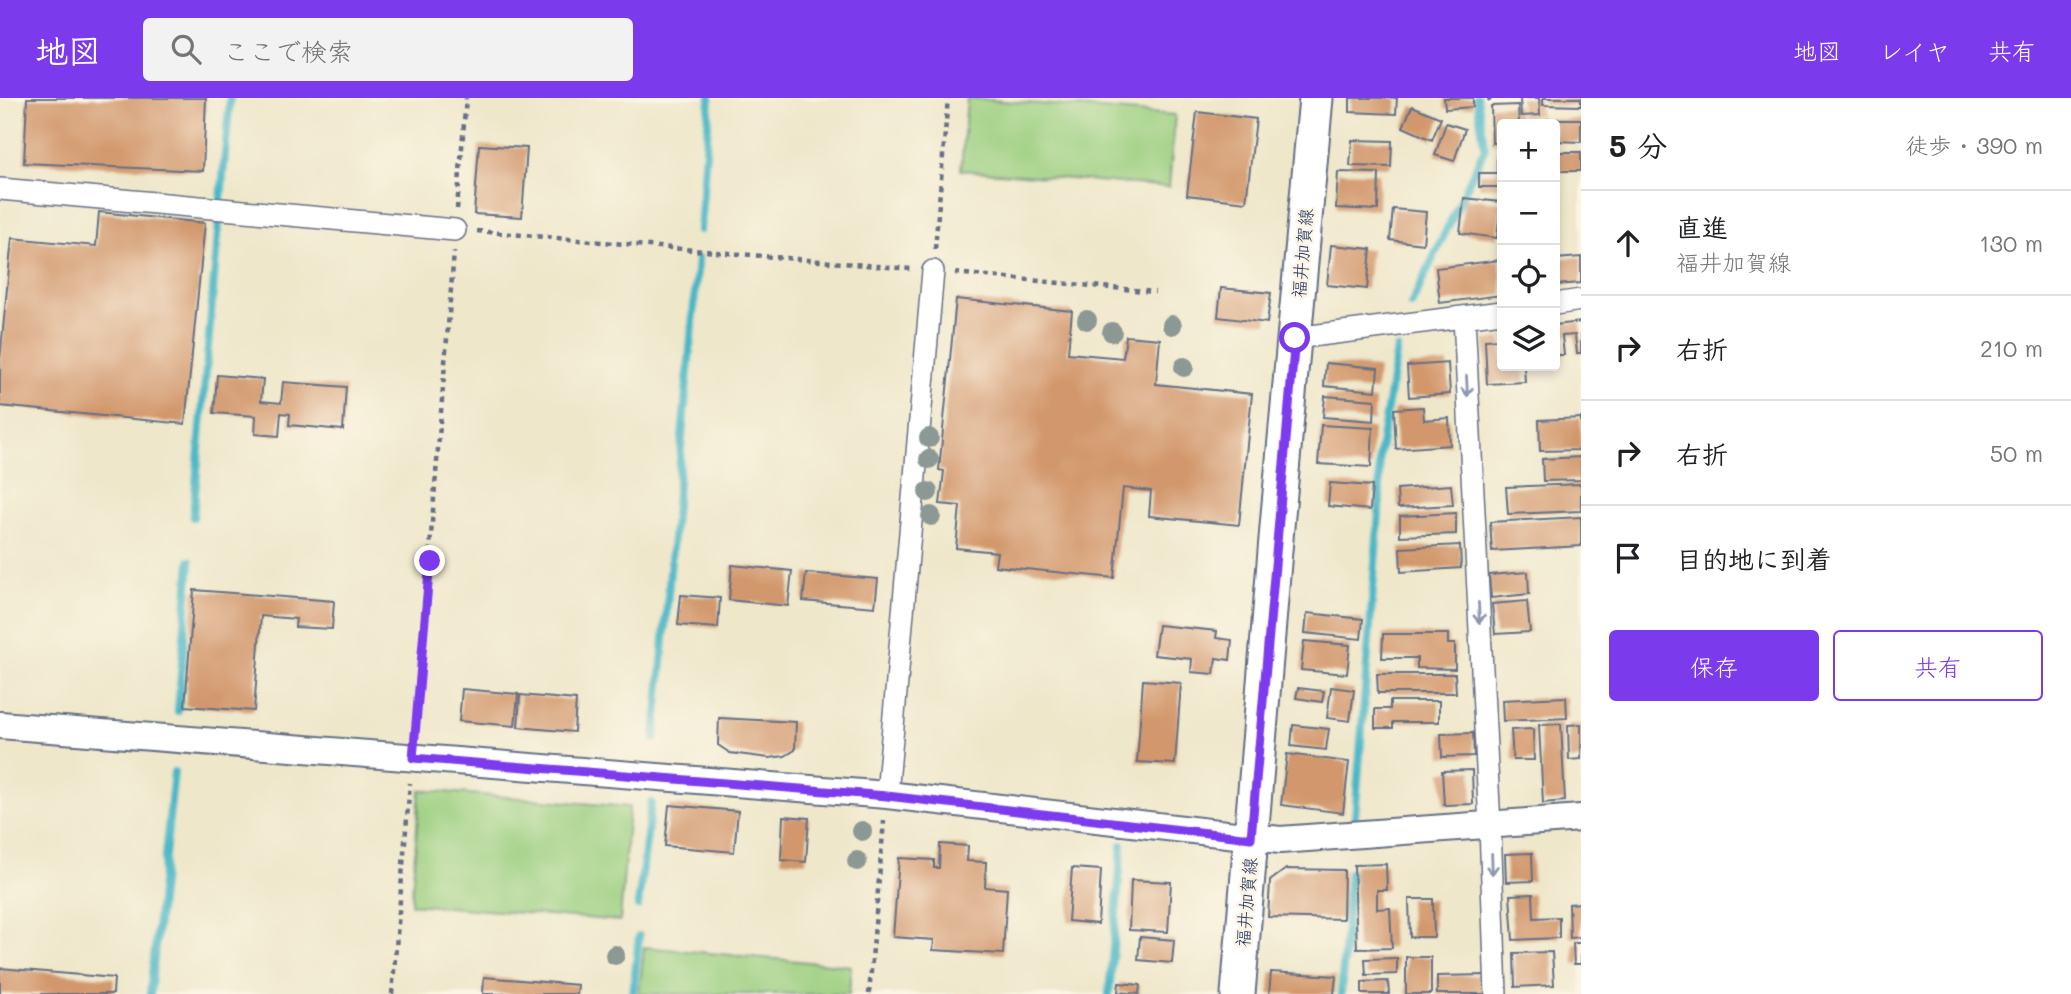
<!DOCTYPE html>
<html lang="ja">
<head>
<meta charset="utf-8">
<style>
	body { margin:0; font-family:Mali,"Klee One",sans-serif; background:#f2f2f2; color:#202124 }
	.controls { position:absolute; right:21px; top:21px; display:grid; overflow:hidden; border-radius:7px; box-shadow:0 4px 10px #0003 }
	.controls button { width:63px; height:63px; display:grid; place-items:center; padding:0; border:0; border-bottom:2px solid #e0e0e0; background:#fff; color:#202124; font:35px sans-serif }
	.stop { position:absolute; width:21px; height:21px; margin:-16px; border:5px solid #7c3aed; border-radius:50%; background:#fff }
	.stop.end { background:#7c3aed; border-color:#fff; box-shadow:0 2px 7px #0008 }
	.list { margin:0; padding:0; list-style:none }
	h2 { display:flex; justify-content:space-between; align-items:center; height:91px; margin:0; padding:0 28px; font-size:30px }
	h2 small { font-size:23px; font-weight:400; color:#757577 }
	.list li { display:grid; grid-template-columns:46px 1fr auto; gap:21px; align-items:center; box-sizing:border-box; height:105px; padding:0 28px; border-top:2px solid #e0e0e0 }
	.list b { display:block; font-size:26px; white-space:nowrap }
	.list p { margin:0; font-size:23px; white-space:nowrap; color:#757577 }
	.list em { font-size:23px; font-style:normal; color:#757577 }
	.actions { display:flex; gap:14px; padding:21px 28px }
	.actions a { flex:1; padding:16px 0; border:2px solid #7c3aed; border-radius:7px; text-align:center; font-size:24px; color:#7c3aed }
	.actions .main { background:#7c3aed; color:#fff }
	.icon { flex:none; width:38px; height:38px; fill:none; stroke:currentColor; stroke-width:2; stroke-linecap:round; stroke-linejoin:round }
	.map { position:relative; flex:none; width:1581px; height:896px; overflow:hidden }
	header { display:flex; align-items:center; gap:42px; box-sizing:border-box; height:98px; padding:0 35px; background:#7c3aed; color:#fff }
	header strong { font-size:33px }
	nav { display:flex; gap:38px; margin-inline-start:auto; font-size:24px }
	.search { width:490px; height:63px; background:#f2f2f2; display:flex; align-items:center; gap:18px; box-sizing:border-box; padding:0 24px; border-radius:7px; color:#757577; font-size:26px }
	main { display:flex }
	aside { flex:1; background:#fff }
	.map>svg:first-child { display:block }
</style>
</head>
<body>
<header>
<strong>地図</strong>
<div class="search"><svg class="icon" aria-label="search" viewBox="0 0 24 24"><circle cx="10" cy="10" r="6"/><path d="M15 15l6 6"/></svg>ここで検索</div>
<nav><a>地図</a><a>レイヤ</a><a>共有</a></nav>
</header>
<main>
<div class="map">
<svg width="1581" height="896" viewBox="0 0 1581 896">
	<rect width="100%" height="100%" fill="#fcf5e5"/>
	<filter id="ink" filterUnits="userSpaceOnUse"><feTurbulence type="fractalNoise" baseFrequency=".0143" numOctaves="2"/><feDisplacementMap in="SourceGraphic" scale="14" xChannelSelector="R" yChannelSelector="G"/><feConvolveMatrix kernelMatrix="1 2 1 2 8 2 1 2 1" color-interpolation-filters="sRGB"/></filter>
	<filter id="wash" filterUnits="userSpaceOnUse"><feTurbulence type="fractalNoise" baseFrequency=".00686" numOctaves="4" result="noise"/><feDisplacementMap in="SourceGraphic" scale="28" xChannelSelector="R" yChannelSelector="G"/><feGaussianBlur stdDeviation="1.57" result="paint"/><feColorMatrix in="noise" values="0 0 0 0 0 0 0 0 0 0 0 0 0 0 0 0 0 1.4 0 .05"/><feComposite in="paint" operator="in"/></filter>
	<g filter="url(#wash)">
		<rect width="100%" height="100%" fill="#eee7ca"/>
		<path fill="#9bcf80" stroke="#5b7f6f" stroke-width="2" d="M967,0L1175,17L1169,89L961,72Z
			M420,692L629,709L620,823L411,806Z
			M644,849L851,868L849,896H639Z"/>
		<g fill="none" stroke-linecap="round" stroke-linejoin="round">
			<path stroke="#4ab7c6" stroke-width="8" d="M700,132L710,0
				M1411,207L1485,50L1477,0
				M193,419L230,0
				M178,613L190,463
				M655,641L698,161
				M1354,732L1380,402L1379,359L1397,251
				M638,808L651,705
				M150,896L174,674
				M633,896L639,838
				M1109,896L1122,747
				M1341,896L1350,775"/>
		</g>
		<g id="blocks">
			<path fill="#d2976c" d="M27,0H206L203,73L24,65Z
				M1350,0H1397L1396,16L1350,14Z
				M1444,0H1473V9L1445,11Z
				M1520,0H1539L1540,17L1521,18Z
				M1543,0H1581V8L1543,7Z
				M1518,7L1519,26H1502V45H1492L1491,8Z
				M1412,8L1441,20L1432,42L1403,29Z
				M1197,14L1256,21L1246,104L1187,97Z
				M1547,21H1581V44L1555,43V26H1547Z
				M1446,25L1465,31L1454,63L1435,57Z
				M1352,42L1392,43L1391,69L1350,68Z
				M479,47L527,50L522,119L474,116Z
				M1497,54H1502V89H1479V75H1497Z
				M1555,54H1581V73H1555Z
				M1338,74L1379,75L1378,112L1336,110Z
				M1464,100L1501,104L1497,140L1460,135Z
				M1393,111L1426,114L1423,146L1390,142Z
				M99,114L205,125L185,326L0,308V261L12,140L96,148Z
				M1331,147L1371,151L1367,191L1327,187Z
				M1581,159V185L1555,187V161Z
				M1500,162L1502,197L1440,205L1436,170Z
				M1221,190L1271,195L1267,225L1218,219Z
				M956,201L1072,213L1068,255L1123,260L1126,238L1160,241L1156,286L1252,296L1239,427L1149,418L1151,393L1123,390L1114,480L995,468L997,454L956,450L960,408L940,406L944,373L939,372Z
				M1581,224V255H1577L1575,237L1562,238L1564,257H1555V227Z
				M1501,241L1502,268H1524L1525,284L1487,286L1485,242Z
				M1326,265L1378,270L1376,293L1324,288Z
				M1448,265L1450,296L1409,299L1407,268Z
				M217,277L263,281L261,303L281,305L283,284L346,289L343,332L289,327L290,316L281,315L279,338L255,336L256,318L214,315Z
				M1325,298L1375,302L1374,323L1323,319Z
				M1423,309L1424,322L1449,320L1450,347L1396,351L1394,311Z
				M1581,320V352L1540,353L1539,322Z
				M1321,327L1373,330L1371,369L1318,366Z
				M1581,359V382L1543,383L1542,361Z
				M1330,385L1372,388L1370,412L1328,408Z
				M1581,386V413L1508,416L1506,389Z
				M1451,387L1453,407L1398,410L1397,391Z
				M1456,415V436L1400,438V418Z
				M1581,419V448L1492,453L1490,424Z
				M1460,447L1461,470L1401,474L1400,450Z
				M732,467L792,473L788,508L729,502Z
				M1528,474L1529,496L1491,500L1489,477Z
				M806,475L878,481L875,509L803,503Z
				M194,492L334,503L332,531L295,529L296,521L261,518L254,613L185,608Z
				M681,497L720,500L718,530L678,527Z
				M1527,503L1530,534L1495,536L1492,506Z
				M1307,515L1363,521L1361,541L1305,535Z
				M1158,527L1217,533L1216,540L1232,542L1230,562L1216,560L1214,576L1191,574L1192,561L1154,557Z
				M1383,536H1448V546H1455V571L1417,570V560H1382Z
				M1304,543L1350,547L1347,576L1301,572Z
				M1377,576H1455L1456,595H1378Z
				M1143,582L1181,585L1175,666L1137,664Z
				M1331,589L1354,592L1350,623L1327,620Z
				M1298,590L1324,593L1322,604L1296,600Z
				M462,591L518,596L515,628L459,623Z
				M520,597L576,602L574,634L518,629Z
				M1566,599L1567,620L1503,623L1502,602Z
				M1390,603H1439V624H1393V630H1375V611H1390Z
				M719,620L796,624L795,652L785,658L769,660L730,655L718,647Z
				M1561,626L1565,703L1543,705L1539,627Z
				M1581,626V661L1569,662L1568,627Z
				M1293,627L1329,631L1326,652L1291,648Z
				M1533,631L1534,662H1513L1511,632Z
				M1473,635L1474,658L1442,659L1441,636Z
				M1287,656L1349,664L1343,715L1281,707Z
				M1472,672L1473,706L1444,707L1442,673Z
				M669,707L738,713L734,754L665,748Z
				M783,718L809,720L806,764L781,762Z
				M940,746L968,748L967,763L986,764L985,789L1007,791L1003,856L933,852L934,842L893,839L899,760L934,762V770H939Z
				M1532,755L1533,783L1506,784L1505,756Z
				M1386,766L1387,792H1377V811L1390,810L1392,850L1357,851L1354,767Z
				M1072,770L1101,772L1098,826L1068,823Z
				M1286,771L1344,772L1343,821L1268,819L1270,783Z
				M1131,782L1171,784L1168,834L1129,832Z
				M1533,796L1534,820L1559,819V840L1513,842L1510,797Z
				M1409,801H1433L1434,839H1410Z
				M1581,805V839L1570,840L1569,806Z
				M1140,839L1174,842L1172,865L1138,862Z
				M1573,845H1581V866H1574Z
				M1552,854L1554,887L1515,889L1514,855Z
				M1406,859H1431V896H1406Z
				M1397,860V876L1366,877L1365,861Z
				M0,870L114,880L113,896H0Z
				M1271,874L1336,878L1334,896H1269Z
				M1485,877V896H1437V878Z
				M484,879L578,887L577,896H483Z
				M1388,883L1389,896H1362V884Z
				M1119,885L1140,887L1139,896L1118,894Z"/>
		</g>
	</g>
	<g filter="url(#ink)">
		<use href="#blocks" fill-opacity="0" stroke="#656f84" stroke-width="2"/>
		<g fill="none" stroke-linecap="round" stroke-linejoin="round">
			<g stroke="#656f84" stroke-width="24">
				<path id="minor" d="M0,91L455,132
					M1555,206L1581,202
					M1464,219L1490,728L1496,896
					M1295,240L1502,214
					M887,697L933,173"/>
			</g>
			<g stroke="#656f84" stroke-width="30">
				<path id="tertiary" d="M0,627L887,697L1280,742L1581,720"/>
			</g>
			<g stroke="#656f84" stroke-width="37">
				<path id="primary" d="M1238,896L1278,417L1316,0"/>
			</g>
			<path stroke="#656f84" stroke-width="4.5" stroke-dasharray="5 5" stroke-linecap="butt" d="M1489,0L1490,3
				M457,111L466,0
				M477,133L911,171
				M935,151L948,0
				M955,175L1155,194
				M415,634L454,154
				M392,896L410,685
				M869,896L884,723"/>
			<use href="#minor" stroke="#fff" stroke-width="21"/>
			<use href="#tertiary" stroke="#fff" stroke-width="26"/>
			<use href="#primary" stroke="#fff" stroke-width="33"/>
		</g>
		<g fill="#8c9893">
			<circle cx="1087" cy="222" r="10"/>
			<circle cx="1172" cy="227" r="10"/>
			<circle cx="1112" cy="234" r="10"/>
			<circle cx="1184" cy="269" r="10"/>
			<circle cx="929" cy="340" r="10"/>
			<circle cx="929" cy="361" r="10"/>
			<circle cx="928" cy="394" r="10"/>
			<circle cx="931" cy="418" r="10"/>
			<circle cx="862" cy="733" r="10"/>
			<circle cx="857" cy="763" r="10"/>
			<circle cx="615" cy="857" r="10"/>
		</g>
		<defs><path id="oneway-shaft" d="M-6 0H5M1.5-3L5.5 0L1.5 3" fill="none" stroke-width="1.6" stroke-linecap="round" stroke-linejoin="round" transform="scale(1.75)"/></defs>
		<g stroke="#8d97ae">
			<use href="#oneway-shaft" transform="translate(1467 288) rotate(87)"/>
			<use href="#oneway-shaft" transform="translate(1479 515) rotate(87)"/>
			<use href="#oneway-shaft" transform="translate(1492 766) rotate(88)"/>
		</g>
	</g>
	<g fill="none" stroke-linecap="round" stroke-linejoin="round" filter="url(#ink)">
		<path stroke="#7c3aed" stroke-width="9" d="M430,463L413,660L887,698L1251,740L1295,240"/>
	</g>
	<g text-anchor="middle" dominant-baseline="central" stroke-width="5" stroke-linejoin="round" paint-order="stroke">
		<g font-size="18" fill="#1b2f5e" stroke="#fcf5e5">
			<text transform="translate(1302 155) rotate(-85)">福井加賀線</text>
			<text transform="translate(1246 804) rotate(-85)">福井加賀線</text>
		</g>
	</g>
</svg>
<div class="controls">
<button>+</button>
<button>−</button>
<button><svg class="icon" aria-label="locate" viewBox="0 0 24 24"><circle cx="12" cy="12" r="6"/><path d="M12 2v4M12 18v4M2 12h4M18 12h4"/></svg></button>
<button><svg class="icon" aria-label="layers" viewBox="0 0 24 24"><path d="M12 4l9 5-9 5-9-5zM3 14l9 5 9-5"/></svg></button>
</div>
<div class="stop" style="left:1295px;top:240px"></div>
<div class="stop end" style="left:430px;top:463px"></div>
</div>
<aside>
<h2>5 分<small>徒歩 · 390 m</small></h2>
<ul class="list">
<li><svg class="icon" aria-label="ahead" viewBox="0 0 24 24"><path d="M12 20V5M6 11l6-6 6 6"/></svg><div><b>直進</b><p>福井加賀線</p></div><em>130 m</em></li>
<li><svg class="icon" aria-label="right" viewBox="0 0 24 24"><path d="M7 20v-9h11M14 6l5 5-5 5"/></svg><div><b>右折</b></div><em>210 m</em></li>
<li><svg class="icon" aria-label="right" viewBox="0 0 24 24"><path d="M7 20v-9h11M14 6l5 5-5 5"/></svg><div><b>右折</b></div><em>50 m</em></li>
<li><svg class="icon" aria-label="arrive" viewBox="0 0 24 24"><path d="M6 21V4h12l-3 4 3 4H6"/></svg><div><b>目的地に到着</b></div></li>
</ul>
<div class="actions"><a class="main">保存</a><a>共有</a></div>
</aside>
</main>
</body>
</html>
